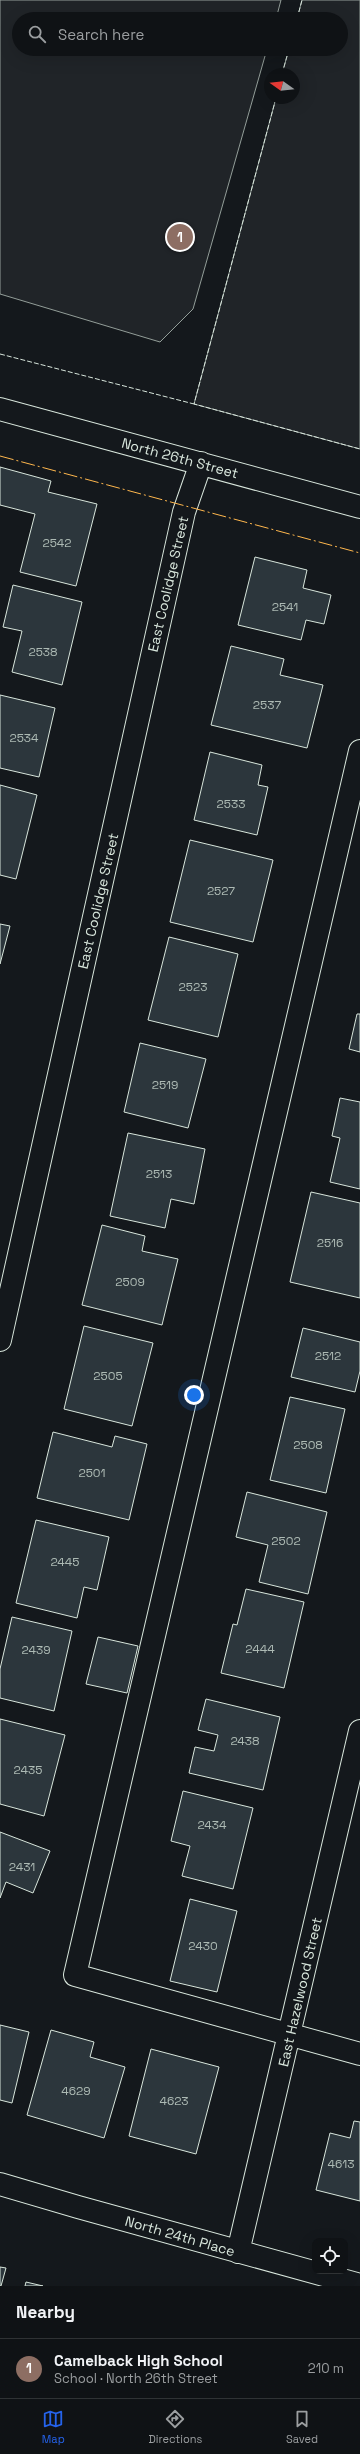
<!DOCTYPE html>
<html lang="en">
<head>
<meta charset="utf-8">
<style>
	body { margin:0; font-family:"Space Grotesk",sans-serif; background:#1d2022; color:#f1f3f6 }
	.controls { position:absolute; right:12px; bottom:12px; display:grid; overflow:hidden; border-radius:8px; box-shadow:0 4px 16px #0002 }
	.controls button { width:36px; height:36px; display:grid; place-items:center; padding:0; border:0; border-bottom:1px solid #2f3234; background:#0f1215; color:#f1f3f6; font:20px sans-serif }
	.compass { position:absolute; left:264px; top:68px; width:36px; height:36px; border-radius:50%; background:#0f1215; box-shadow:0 4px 16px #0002; rotate:285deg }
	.you { position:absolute; left:194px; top:1395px; width:14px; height:14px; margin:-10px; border:3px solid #fff; border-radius:50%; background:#1a73e8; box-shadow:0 0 0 6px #1a73e833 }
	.badge { display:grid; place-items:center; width:26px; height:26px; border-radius:50%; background:#2563eb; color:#fff; font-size:13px; font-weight:700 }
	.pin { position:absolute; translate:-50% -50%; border:2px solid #fff; box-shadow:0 1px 4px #0006 }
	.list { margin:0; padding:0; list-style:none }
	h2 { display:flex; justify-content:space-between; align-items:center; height:52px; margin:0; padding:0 16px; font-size:17px }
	h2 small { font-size:13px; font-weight:400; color:#9b9ea0 }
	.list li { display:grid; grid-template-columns:26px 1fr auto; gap:12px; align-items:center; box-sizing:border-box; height:60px; padding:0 16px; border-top:1px solid #2f3234 }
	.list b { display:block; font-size:15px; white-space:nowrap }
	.list p { margin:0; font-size:13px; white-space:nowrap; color:#9b9ea0 }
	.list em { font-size:13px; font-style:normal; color:#9b9ea0 }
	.icon { flex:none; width:22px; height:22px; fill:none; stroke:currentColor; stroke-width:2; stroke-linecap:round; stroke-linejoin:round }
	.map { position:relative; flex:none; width:360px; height:2286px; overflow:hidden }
	.search { position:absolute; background:#0f1215; box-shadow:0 4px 16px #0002; left:12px; right:12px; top:12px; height:44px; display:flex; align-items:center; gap:10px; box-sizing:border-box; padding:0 14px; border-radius:22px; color:#9b9ea0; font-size:15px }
	.sheet { height:112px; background:#0f1215 }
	nav { display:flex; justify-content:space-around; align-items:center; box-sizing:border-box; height:56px; border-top:1px solid #2f3234; background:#0f1215; font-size:11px; color:#9b9ea0 }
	nav a { display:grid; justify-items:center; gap:2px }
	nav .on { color:#2563eb }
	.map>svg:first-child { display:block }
</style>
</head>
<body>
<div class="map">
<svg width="360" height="2286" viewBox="0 0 360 2286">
	<rect width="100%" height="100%" fill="#14181c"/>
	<path fill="#202428" stroke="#939e99" d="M0,0H281L276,19H19V49H267L193,309L160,342L0,294Z
		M302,0H360V449L194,404L276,98H294V74H282L289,49H341V19H297Z"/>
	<path fill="#2c363c" stroke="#d8e6dc" d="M0,467L51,481L48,492L97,504L76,586L20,572L35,514L0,505Z
		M255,557L307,570L303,588L331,595L324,624L306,620L301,640L238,625Z
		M13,585L82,602L62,685L12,672L22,631L3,627Z
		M231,646L284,659L280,675L323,685L307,748L211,725Z
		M0,695L55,708L39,777L0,768Z
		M210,752L262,765L258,785L268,787L257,835L194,820Z
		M0,785L37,795L16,879L0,875Z
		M190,840L273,860L253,942L170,922Z
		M0,924L10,926L0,964Z
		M169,937L238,954L218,1037L148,1020Z
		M357,1014H360V1052L349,1049Z
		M140,1043L206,1059L188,1128L124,1112Z
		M340,1098L360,1102V1189L330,1182L340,1138L332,1136Z
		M128,1133L205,1149L194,1204L171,1199L165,1228L110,1216Z
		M311,1192L360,1203V1298L290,1282Z
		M102,1225L145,1236L142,1251L178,1259L162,1325L82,1305Z
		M84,1326L153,1343L132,1426L64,1409Z
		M303,1328L360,1342V1371L355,1392L291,1377Z
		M290,1397L345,1409L326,1493L270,1480Z
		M53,1432L112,1447L115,1436L147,1444L129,1520L37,1498Z
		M247,1492L327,1512L308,1594L259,1582L268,1545L236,1537Z
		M36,1520L109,1537L97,1590L84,1587L77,1618L16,1603Z
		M246,1589L304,1602L284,1688L221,1673L233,1624L237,1625Z
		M12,1617L72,1631L54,1711L0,1698V1669Z
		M98,1637L138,1646L127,1693L86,1684Z
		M206,1699L280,1717L263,1790L189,1773L195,1747L214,1751L218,1735L198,1730Z
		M0,1719L65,1735L44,1816L0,1804Z
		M183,1791L253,1808L233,1889L182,1876L190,1846L171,1841Z
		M0,1832L50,1851L33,1893L6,1882L0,1898Z
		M190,1899L237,1911L217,1992L170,1981Z
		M0,2025L29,2032L12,2103L0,2100Z
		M51,2030L94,2042L90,2057L125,2067L104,2138L27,2115Z
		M151,2049L219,2067L196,2154L129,2136Z
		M354,2121L360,2122V2201L316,2190L330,2133L350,2138Z
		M0,2267L6,2268L1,2286H0Z
		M26,2282L43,2286H25Z"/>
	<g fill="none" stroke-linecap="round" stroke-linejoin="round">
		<g stroke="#d8e6dc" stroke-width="24">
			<path id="minor" d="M0,409L360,507
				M360,751L75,1975L360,2054
				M0,1340L184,512L201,463
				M0,2184L78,2207L360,2285
				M238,2252L360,1731"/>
		</g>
		<use href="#minor" stroke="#14181c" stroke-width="22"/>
		<path stroke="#d8e6dc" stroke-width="1" stroke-dasharray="5 2" stroke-linecap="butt" d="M297,19L302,0
			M282,74L289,49
			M276,98L194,404L360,449
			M0,354L194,404"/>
		<path stroke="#ffb74d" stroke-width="1" stroke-dasharray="14 3 2 3" stroke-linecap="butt" d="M0,456L360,553"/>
	</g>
	<g text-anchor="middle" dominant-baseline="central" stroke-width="3" stroke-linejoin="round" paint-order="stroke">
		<g font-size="12" fill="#adbab4">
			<text x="57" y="543">2542</text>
			<text x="285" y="607">2541</text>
			<text x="43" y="652">2538</text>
			<text x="267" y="705">2537</text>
			<text x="24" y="738">2534</text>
			<text x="231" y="804">2533</text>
			<text x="221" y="891">2527</text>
			<text x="193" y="987">2523</text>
			<text x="165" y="1085">2519</text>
			<text x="159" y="1174">2513</text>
			<text x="330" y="1243">2516</text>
			<text x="130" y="1282">2509</text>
			<text x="328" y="1356">2512</text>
			<text x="108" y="1376">2505</text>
			<text x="308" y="1445">2508</text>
			<text x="92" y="1473">2501</text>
			<text x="286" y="1541">2502</text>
			<text x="65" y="1562">2445</text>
			<text x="260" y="1649">2444</text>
			<text x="36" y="1650">2439</text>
			<text x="245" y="1741">2438</text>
			<text x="28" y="1770">2435</text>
			<text x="212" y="1825">2434</text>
			<text x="22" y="1867">2431</text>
			<text x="203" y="1946">2430</text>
			<text x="76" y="2091">4629</text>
			<text x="174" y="2101">4623</text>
			<text x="341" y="2164">4613</text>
		</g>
		<g font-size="14" fill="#d8e6dc" stroke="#14181c">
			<text transform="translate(180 458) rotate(15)">North 26th Street</text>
			<text transform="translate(168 584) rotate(-77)">East Coolidge Street</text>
			<text transform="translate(98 901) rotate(-77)">East Coolidge Street</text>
			<text transform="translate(300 1992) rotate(-77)">East Hazelwood Street</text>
			<text transform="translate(180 2236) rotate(16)">North 24th Place</text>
		</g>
	</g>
</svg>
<div class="controls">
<button><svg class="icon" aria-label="locate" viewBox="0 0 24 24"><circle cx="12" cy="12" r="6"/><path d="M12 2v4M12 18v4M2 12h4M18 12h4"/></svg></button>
</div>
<svg class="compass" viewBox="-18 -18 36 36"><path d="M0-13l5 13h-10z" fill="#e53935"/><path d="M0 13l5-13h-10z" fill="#9b9ea0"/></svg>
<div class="you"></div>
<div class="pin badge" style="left:180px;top:237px;background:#8d6e63">1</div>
<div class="search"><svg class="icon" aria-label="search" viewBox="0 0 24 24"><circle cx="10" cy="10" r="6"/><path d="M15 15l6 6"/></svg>Search here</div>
</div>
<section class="sheet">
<h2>Nearby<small></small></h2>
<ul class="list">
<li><span class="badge" style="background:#8d6e63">1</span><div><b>Camelback High School</b><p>School · North 26th Street</p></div><em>210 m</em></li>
</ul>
</section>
<nav>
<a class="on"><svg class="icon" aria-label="map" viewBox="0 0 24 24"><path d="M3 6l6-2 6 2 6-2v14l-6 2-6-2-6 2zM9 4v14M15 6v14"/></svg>Map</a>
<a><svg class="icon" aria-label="directions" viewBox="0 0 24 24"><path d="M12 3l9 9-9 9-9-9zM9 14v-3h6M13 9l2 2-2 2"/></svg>Directions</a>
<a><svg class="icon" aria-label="saved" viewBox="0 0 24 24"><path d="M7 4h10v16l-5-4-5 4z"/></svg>Saved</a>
</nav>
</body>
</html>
